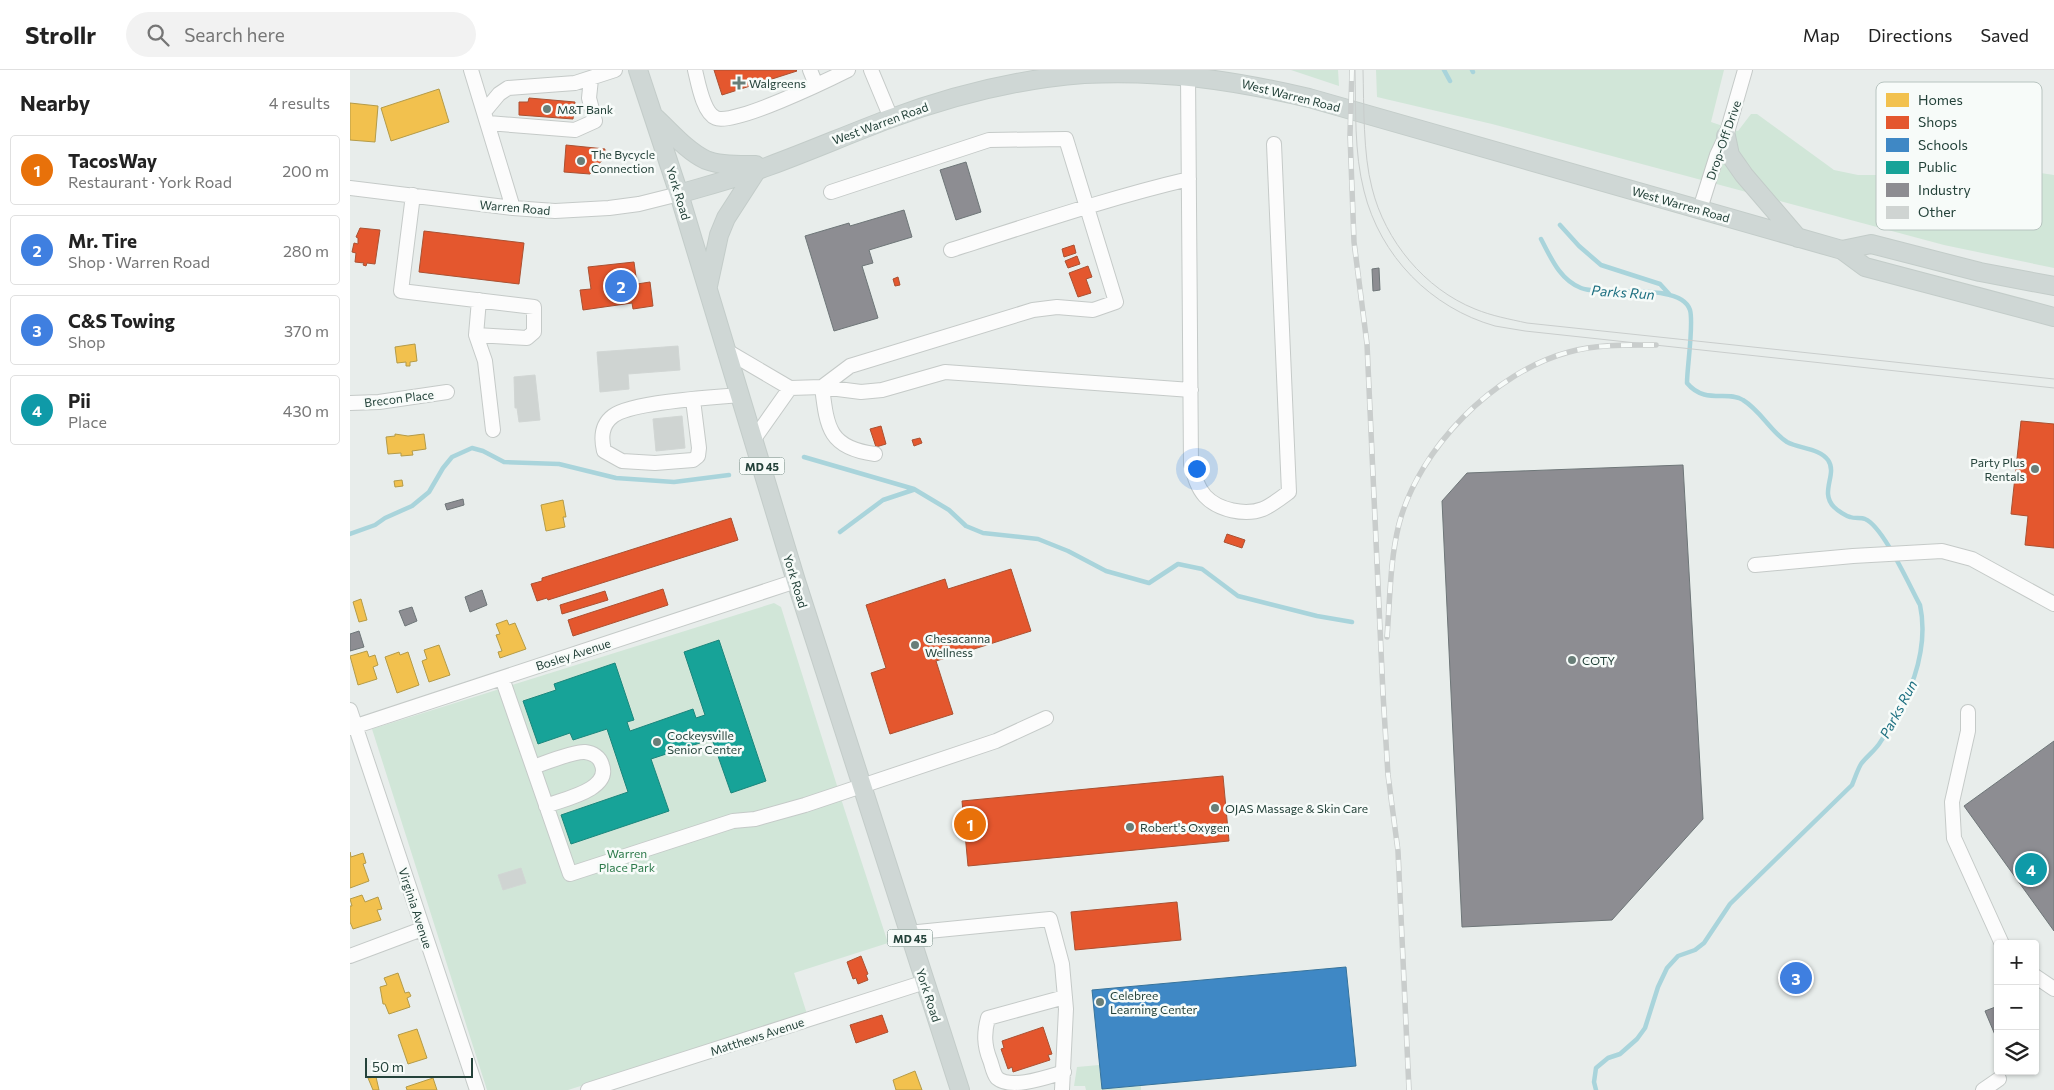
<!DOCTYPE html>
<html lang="en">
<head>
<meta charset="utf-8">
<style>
	body { margin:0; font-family:Commissioner,sans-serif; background:#f2f2f2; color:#222 }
	.controls { position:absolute; right:15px; bottom:15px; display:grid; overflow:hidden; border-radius:5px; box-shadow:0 1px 4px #0004 }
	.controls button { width:45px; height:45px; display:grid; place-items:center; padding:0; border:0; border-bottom:1px solid #e0e0e0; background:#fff; color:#222; font:25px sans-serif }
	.scale { position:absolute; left:15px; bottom:12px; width:108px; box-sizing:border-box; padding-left:5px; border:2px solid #24423a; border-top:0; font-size:14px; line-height:18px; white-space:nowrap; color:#24423a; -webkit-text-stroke:4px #f7fbf9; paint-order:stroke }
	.you { position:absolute; left:846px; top:398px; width:18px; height:18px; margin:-12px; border:4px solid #fff; border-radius:50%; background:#1a73e8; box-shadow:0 0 0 8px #1a73e833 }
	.badge { display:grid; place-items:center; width:32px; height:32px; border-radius:50%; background:#697e78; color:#fff; font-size:16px; font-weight:700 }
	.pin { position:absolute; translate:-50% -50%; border:2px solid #fff; box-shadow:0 1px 5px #0006 }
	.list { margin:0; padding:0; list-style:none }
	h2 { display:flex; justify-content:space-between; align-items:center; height:65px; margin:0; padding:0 20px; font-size:21px }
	h2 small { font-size:16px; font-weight:400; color:#767676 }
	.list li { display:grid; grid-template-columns:32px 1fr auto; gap:15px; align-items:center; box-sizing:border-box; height:70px; margin:0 10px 10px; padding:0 10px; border:1px solid #e0e0e0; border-radius:5px }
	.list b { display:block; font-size:19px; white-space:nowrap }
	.list p { margin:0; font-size:16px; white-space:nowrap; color:#767676 }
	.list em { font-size:16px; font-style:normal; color:#767676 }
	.icon { flex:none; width:28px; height:28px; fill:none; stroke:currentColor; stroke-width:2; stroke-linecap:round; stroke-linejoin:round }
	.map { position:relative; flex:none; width:1704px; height:1020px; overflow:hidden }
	header { display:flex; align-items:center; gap:30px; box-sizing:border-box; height:70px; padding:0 25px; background:#fff; border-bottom:1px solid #e0e0e0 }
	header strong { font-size:24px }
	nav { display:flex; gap:28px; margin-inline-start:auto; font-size:18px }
	.search { width:350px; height:45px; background:#f2f2f2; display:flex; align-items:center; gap:12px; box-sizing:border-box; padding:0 18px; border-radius:28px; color:#767676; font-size:19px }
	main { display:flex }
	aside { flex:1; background:#fff }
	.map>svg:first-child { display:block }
</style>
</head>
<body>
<header>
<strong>Strollr</strong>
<div class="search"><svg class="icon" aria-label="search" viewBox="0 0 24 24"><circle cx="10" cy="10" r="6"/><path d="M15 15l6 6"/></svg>Search here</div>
<nav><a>Map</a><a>Directions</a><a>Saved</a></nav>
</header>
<main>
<aside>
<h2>Nearby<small>4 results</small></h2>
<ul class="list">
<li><span class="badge" style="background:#e8710a">1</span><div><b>TacosWay</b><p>Restaurant · York Road</p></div><em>200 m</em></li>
<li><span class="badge" style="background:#3f7fe0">2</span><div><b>Mr. Tire</b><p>Shop · Warren Road</p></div><em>280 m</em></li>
<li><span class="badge" style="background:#3f7fe0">3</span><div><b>C&amp;S Towing</b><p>Shop</p></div><em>370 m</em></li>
<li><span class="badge" style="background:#0f9aa8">4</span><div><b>Pii</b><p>Place</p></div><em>430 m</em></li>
</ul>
</aside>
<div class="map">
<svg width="1704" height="1020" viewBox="0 0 1704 1020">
	<rect width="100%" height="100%" fill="#e8edeb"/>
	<path fill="#d1e6d8" d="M941,0H988L989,16Z
		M1026,0H1374L1361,52L1388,61L1401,44H1407L1484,100L1508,105H1526L1549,92L1580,86L1704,105V198L1594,175L1142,54L1027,27Z
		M424,533L431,537L494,738L538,873L444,903L457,944L218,1020H137L22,659Z
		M749,995L752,1019L791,1016V1020H736L735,1016H724L727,997Z"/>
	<path fill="#f2c14e" stroke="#b49b48" d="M89,19L99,52L41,71L31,38Z
		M0,33L28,36L25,72L0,70Z
		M65,274L67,291L60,292V296H56V292L47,293L45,277Z
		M45,364L58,366L74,364L76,379L62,381L63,385L51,386V383L38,384L36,367L45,366Z
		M52,410L53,416L45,417L44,411Z
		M213,430L216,447H213L215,457L196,461L191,435Z
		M11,529L17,550L9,552L3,532Z
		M157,550L159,555L165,553L176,579L150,588L148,582L152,581L146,565L150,564L146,554Z
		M89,575L100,605L79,612L72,591L77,589L74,580Z
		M17,581L19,587L25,585L28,595L23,597L27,609L8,615L0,586Z
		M49,582L50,585L58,582L69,615L47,623L35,587Z
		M0,782L1,787L13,783L16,793L13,794L19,811L0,818Z
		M12,825L15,832L28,827L32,839L27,840L31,850L3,859L0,852V836H2L0,829Z
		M48,903L55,923L59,922L61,926L57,928L60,937L39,944L35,934H33L30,917L37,915L34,908Z
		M67,959L77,988L58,994L48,965Z
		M565,1001L572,1020H546L543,1010Z
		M26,1007L29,1020H23L18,1008Z
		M83,1008L87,1020H57L56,1017Z"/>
	<path fill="#e4572e" stroke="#aa5132" d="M364,0H446L447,1L372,25Z
		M179,28L225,32L223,49L169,45V32H178Z
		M216,75L255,79L254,88L240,104L214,102Z
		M10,158L30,160L25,194L17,193L16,196L13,195L14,193L5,192L6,183L2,182L4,173L8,174V168L6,167Z
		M74,161L174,173L169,214L69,202Z
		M724,175L726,183L714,187L712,179Z
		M727,186L730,194L718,198L715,191Z
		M284,192L287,214L300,212L303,236L283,239L282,233L233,240L230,220L241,219L238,197Z
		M738,196L742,207L736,209L741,223L728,227L719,203Z
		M548,207L550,215L545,216L543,209Z
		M1671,351L1704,354V478L1675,475L1678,446L1661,444Z
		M531,356L536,374L526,377L520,359Z
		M570,368L572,373L564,376L562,370Z
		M381,448L388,470L198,530L197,528L187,531L181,514L192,511V508Z
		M877,464L895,470L892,478L874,472Z
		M661,499L681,561L586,591L603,644L540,664L521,603L536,598L516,535L595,509L598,519Z
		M313,519L318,535L223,566L218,550Z
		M255,521L258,530L212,544L210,535Z
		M873,706L879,771L618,796L612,731Z
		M827,832L831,870L725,880L721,842Z
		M511,886L518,904L516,905L518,910L508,914L506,908L503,909L497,892Z
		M532,945L538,962L506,973L500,955Z
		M693,957L702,984L698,985L700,990L663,1002L662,997L658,999L651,979L654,978L652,971Z"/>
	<path fill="#3f88c5" stroke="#37739b" d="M996,897L1006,996L752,1019L742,920Z"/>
	<path fill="#17a398" stroke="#1b867c" d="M369,570L416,711L381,723L362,669L301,689L319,741L221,774L211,745L278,722L257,659L223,670L220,663L188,674L173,631L206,620L204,614L265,593L284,650L277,652L280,661L343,639L346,648L355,645L334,582Z"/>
	<path fill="#8d8d92" stroke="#6e7678" d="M616,92L631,142L606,150L590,100Z
		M554,140L562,167L519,180L523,193L512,196L528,248L484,261L455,166L499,153L500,156Z
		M1029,198L1030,220L1023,221L1022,199Z
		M1333,395L1353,749L1262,850L1112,857L1092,431L1117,403Z
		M113,429L114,435L97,440L95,434Z
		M132,520L137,535L120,542L115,527Z
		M62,537L67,551L55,556L49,541Z
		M9,561L14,577L0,581V564Z
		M1704,671V861L1614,736Z
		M1648,936V972L1635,941Z"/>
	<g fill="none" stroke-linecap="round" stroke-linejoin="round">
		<path stroke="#a9d4db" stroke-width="4.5" d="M1094,0L1100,11
			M1122,0L1123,2
			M1210,155L1229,176L1251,195L1310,214L1320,225
			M1191,169C1201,188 1210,210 1231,218C1253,227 1331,211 1340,240C1344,254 1337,297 1337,313C1355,335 1378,320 1393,330C1411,341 1420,361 1437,372C1450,379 1469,378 1478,390C1488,404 1469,422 1484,437C1488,441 1496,446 1500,447C1505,449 1511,447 1515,449C1533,456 1560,517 1570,535C1580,581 1558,634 1531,671C1526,680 1517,686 1511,694C1507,701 1505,708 1502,715L1380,834L1354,873L1345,880L1328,886L1317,898L1308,917L1295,958L1287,969L1270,984L1258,988L1246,998L1244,1012L1246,1020
			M454,387L564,419L599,440L616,456L633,463L688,469L718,481L756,501L799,513L828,494L852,499L888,526L967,546L1002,552
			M490,462L533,430L563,420
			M0,464L25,455L35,448L62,436L79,422L93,398L102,387L122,378L133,381L154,392L209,394L266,408L324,412L379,405"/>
	</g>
	<path fill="#cfd4d2" stroke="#d1d6d4" d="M328,276L330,300L278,304L279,319L250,322L247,282Z
		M185,305L190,350L169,352L167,338H165L164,307Z
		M332,346L335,378L306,381L303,349Z
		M171,798L176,813L153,820L148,805Z"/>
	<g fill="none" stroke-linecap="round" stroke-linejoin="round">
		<g stroke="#c5cac8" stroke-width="16">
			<path id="minor" d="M121,0L163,138
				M345,0C348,12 353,43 366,48C383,56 478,10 498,0
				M460,0L466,15
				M521,0L541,48
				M838,5L841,394C844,405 847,417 855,426C868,440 895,446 913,439C922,435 931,428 939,422L924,74
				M134,42L149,24L158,18L225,13L265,0
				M138,53L225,60L245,51L239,28L241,9
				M0,118L163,138L205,141L259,138L289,134L329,124
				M481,122L639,70L716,69L766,232L743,240L707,237L683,240L500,296L472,317C477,358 479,378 525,384
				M63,125L51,221L184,237V262L177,268L126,265L135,291L143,360
				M1350,139L1367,85L1376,66L1395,0
				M601,180C680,155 758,128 839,109
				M126,265L129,230
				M377,281L440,318L404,369
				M440,318L472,317L511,322L532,320L595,302L841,320
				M343,330L349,378L348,386L343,390L305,393L272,391L254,381C251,368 251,355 263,346C281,332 364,327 391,325
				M0,333L29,332L97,322
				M1405,495L1503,486L1592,481L1622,489L1704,534
				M152,608L220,804L383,751L405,749L455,735L646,671L696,648
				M0,640L127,1020
				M1618,642V661L1602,732L1604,768L1652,874
				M0,658L446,511
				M183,697C195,693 224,681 235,682C243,683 250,687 252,695C261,720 213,729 196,736
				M558,863L700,849L712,894L716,939L712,1020
				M0,886L72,859
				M1685,906L1704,919
				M714,1002C697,1007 661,1020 647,1008C643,1003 642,995 640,990C634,975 634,963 638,948L715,927
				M238,1020L575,912
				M1633,1020L1649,1009"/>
		</g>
		<g stroke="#c3ccc9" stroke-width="20">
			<path id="major" d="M288,0L329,124L446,511L610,1020
				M306,48C321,62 337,81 356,90C371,96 391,95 406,95
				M1376,66L1380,85L1394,105L1448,168
				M329,124C359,115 390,107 419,96C460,81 499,64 539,49C601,26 668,9 734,4C813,0 882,10 959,28L1492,180L1515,197L1704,247
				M1492,180L1521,174L1630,202L1704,216
				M358,216L369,165L376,148L407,100"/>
		</g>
		<use href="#minor" stroke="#fcfcfc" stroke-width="14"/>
		<use href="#major" stroke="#cfd7d5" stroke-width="18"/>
		<path stroke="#c9cdcc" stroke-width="1" d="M1005,0C1006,40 1004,82 1014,121C1030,186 1081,238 1145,256C1155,258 1165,259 1175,261L1704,318
			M1013,0C1014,36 1013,84 1022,118C1035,171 1075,219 1125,239C1142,246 1159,249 1177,253L1704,309"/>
		<g stroke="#c9cdcc" stroke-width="5.5">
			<path id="rail" d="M1002,0L1000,65L1004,172L1017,274L1033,624L1038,705L1048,781L1059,1020
				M1037,567C1040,529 1040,490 1049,454C1069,378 1144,302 1219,282C1248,274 1277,275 1306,275"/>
		</g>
		<use href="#rail" stroke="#f7fbf9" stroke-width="4" stroke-dasharray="11" stroke-linecap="butt"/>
	</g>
	<g fill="#697e78" stroke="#f7fbf9" stroke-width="2">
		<path d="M386.5 5.5h5v5h5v5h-5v5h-5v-5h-5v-5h5z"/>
		<circle cx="197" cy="39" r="5"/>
		<circle cx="231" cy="91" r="5"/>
		<circle cx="1685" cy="399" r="5"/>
		<circle cx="565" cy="575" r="5"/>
		<circle cx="1222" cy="590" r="5"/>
		<circle cx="307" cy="672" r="5"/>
		<circle cx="865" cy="738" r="5"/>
		<circle cx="780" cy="757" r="5"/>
		<circle cx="750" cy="932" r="5"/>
	</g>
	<g text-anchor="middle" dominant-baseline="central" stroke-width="5" stroke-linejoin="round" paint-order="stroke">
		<g fill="#f7fbf9" stroke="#637a73" stroke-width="1">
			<rect x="389.5" y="387.5" width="45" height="17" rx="4"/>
			<rect x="537.5" y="859.5" width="45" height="17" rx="4"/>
		</g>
		<g font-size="11" font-weight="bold" fill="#24423a">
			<text x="412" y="396">MD 45</text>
			<text x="560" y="868">MD 45</text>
		</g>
		<g font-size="12" fill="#24423a" stroke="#f7fbf9" text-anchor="start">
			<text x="399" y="13">Walgreens</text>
			<text x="207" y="39">M&amp;T Bank</text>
			<text x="241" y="84">The Bycycle<tspan x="241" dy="14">Connection</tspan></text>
			<text x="1675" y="392" text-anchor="end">Party Plus<tspan x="1675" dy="14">Rentals</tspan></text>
			<text x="575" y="568">Chesacanna<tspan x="575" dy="14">Wellness</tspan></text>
			<text x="1232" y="590">COTY</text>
			<text x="317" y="665">Cockeysville<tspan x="317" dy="14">Senior Center</tspan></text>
			<text x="875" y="738">OJAS Massage &amp; Skin Care</text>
			<text x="790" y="757">Robert's Oxygen</text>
			<text x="760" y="925">Celebree<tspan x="760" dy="14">Learning Center</tspan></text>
		</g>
		<g font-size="12" fill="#24423a" stroke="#f7fbf9">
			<text transform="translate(941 25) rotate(14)">West Warren Road</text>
			<text transform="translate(530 53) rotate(-20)">West Warren Road</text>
			<text transform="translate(1373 70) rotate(-71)">Drop-Off Drive</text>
			<text transform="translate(329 123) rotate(73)">York Road</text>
			<text transform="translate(1331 134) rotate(16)">West Warren Road</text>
			<text transform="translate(165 137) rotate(5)">Warren Road</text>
			<text transform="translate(49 328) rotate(-7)">Brecon Place</text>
			<text transform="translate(446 511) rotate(73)">York Road</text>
			<text transform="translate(223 584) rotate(-18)">Bosley Avenue</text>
			<text transform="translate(66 838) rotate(72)">Virginia Avenue</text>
			<text transform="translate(579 925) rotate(72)">York Road</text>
			<text transform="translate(407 966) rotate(-18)">Matthews Avenue</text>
		</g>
		<g font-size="12" fill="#2d7a4b" stroke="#f7fbf9">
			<text x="277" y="783">Warren<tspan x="277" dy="14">Place Park</tspan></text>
		</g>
		<g font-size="14" font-style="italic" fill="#1c6f80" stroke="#f7fbf9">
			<text transform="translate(1273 222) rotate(4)">Parks Run</text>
			<text transform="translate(1548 639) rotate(-62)">Parks Run</text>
		</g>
	</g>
	<rect x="1526" y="12" width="166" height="148" rx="8" fill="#f7fbf9" stroke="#b8c4c0" stroke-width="1"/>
	<rect x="1536" y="23" width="23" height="14" fill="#f2c14e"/>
	<rect x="1536" y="46" width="23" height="13" fill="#e4572e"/>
	<rect x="1536" y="68" width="23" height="14" fill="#3f88c5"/>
	<rect x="1536" y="91" width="23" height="13" fill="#17a398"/>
	<rect x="1536" y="113" width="23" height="14" fill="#8d8d92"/>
	<rect x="1536" y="136" width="23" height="13" fill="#cfd4d2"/>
	<g font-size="14" fill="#24423a">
		<text x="1568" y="35">Homes</text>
		<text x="1568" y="57">Shops</text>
		<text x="1568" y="80">Schools</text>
		<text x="1568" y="102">Public</text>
		<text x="1568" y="125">Industry</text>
		<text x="1568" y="147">Other</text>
	</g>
</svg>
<div class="controls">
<button>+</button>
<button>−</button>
<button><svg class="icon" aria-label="layers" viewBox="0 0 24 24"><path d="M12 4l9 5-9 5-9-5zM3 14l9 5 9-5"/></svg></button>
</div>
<div class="scale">50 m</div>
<div class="you"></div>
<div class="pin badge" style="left:620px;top:754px;background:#e8710a">1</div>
<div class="pin badge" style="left:271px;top:216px;background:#3f7fe0">2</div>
<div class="pin badge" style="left:1446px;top:908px;background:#3f7fe0">3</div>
<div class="pin badge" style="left:1681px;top:799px;background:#0f9aa8">4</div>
</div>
</main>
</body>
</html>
